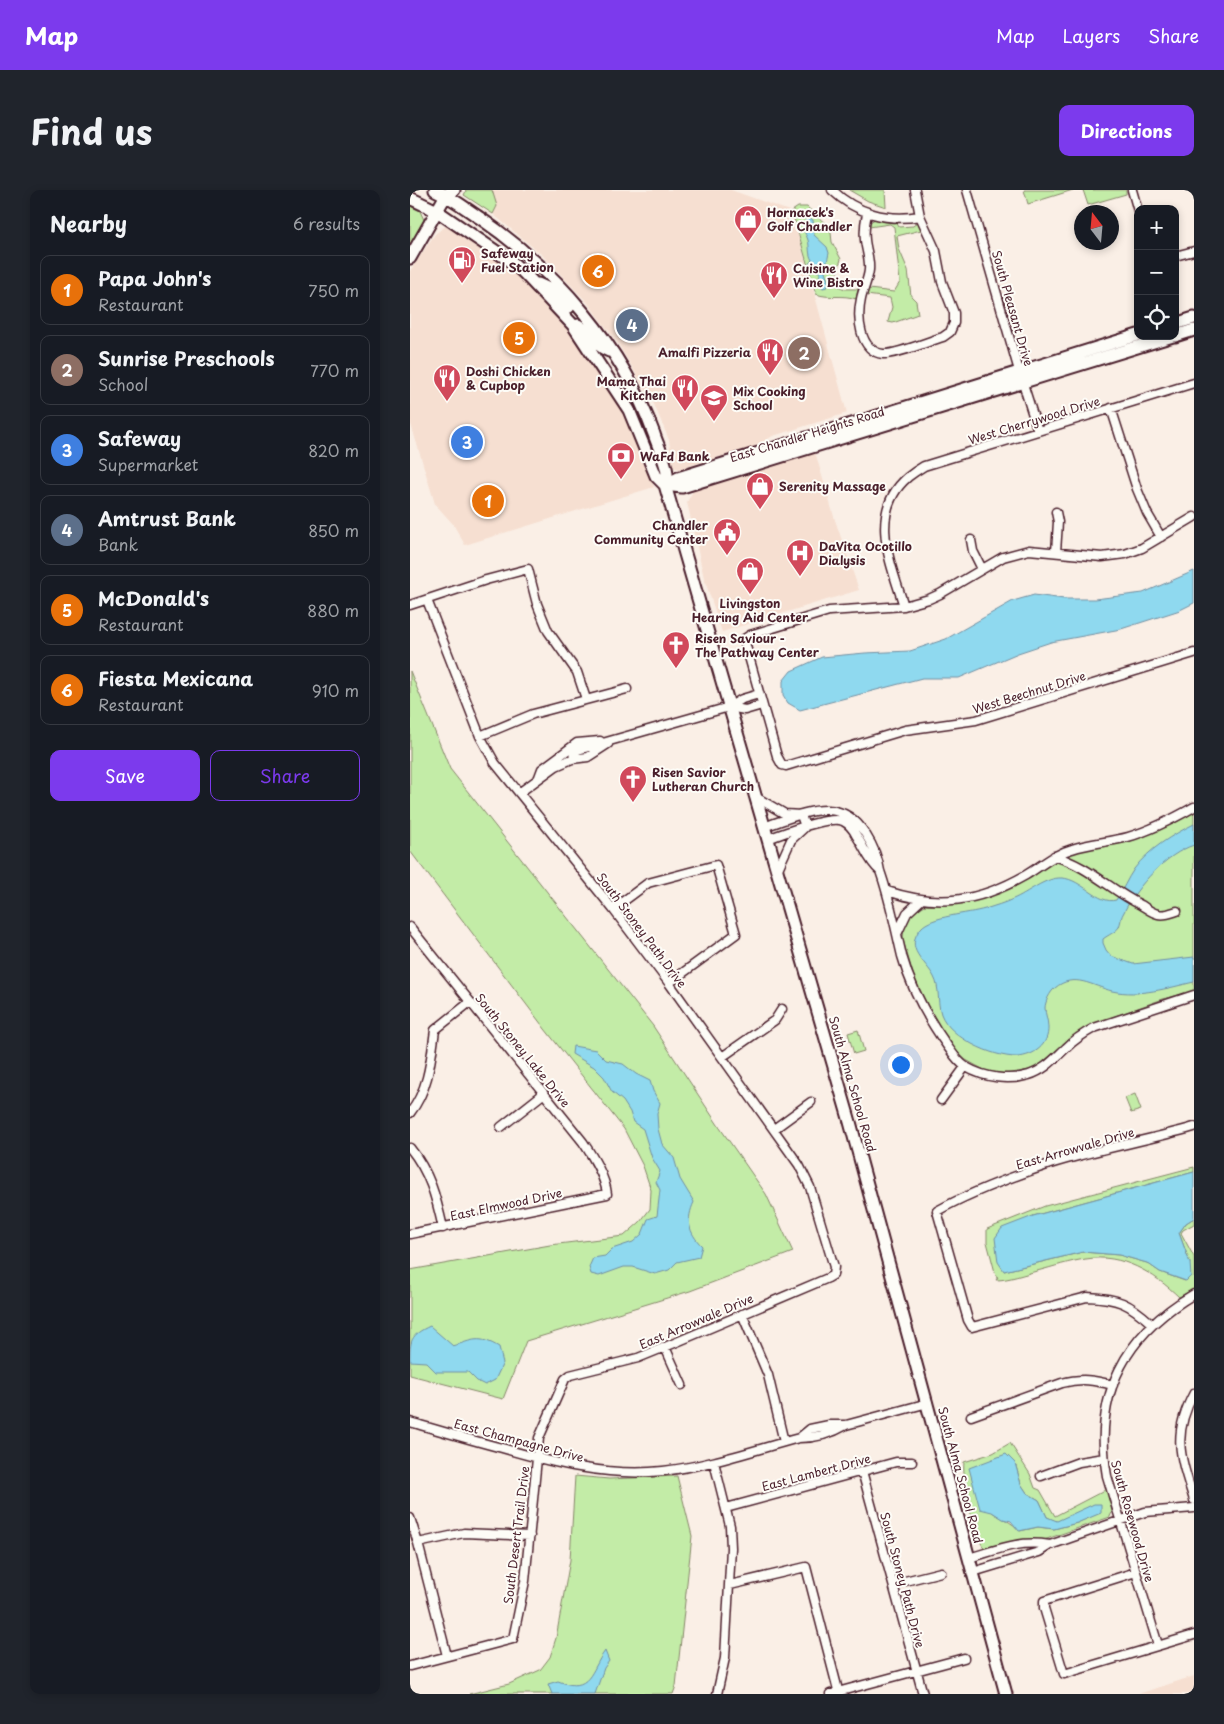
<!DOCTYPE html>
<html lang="en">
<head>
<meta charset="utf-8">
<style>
	body { margin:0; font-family:"Playpen Sans",sans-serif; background:#20242c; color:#f1f3f6 }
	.controls { position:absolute; right:15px; top:15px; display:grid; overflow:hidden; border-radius:10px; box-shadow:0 2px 8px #0003 }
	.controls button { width:45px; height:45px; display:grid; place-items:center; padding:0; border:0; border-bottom:1px solid #363941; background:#171b24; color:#f1f3f6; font:25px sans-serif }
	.compass { position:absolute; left:664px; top:15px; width:45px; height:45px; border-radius:50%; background:#171b24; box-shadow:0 2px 8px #0003; rotate:344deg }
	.you { position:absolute; left:490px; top:874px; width:18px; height:18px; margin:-12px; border:4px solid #fff; border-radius:50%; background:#1a73e8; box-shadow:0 0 0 8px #1a73e833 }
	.badge { display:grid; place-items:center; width:32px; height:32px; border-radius:50%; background:#7c3aed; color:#fff; font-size:16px; font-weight:700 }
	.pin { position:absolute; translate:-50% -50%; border:2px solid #fff; box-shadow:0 1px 5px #0006 }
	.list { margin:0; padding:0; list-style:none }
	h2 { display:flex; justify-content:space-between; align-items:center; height:65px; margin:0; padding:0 20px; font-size:21px }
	h2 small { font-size:16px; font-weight:400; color:#9ea1a6 }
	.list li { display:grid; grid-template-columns:32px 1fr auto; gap:15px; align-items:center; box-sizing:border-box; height:70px; margin:0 10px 10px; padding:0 10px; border:1px solid #363941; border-radius:10px }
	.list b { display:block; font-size:19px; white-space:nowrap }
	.list p { margin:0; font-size:16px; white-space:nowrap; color:#9ea1a6 }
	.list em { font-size:16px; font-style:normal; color:#9ea1a6 }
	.actions { display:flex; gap:10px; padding:15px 20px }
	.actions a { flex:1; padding:11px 0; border:1px solid #7c3aed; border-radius:10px; text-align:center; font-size:18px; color:#7c3aed }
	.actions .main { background:#7c3aed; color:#fff }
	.icon { flex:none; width:28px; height:28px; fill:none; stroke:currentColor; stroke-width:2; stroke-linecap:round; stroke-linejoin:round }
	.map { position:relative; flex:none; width:784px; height:1504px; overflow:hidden; border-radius:10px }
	header { display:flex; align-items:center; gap:30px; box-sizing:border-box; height:70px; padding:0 25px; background:#7c3aed; color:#fff }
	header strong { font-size:24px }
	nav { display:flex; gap:28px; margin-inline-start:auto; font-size:18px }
	.intro { display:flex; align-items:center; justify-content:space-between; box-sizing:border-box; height:120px; padding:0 30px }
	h1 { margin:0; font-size:35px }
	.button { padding:12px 22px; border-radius:10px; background:#7c3aed; color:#fff; font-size:18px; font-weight:700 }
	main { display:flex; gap:30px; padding:0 30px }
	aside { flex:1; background:#171b24; border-radius:10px; box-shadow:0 2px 8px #0003 }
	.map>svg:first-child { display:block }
</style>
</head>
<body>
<header>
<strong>Map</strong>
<nav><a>Map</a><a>Layers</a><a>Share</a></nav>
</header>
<div class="intro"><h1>Find us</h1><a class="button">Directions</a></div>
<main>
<aside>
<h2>Nearby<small>6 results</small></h2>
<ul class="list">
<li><span class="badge" style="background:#e8710a">1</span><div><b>Papa John's</b><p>Restaurant</p></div><em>750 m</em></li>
<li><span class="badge" style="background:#8d6e63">2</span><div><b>Sunrise Preschools</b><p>School</p></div><em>770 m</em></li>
<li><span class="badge" style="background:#3f7fe0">3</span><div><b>Safeway</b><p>Supermarket</p></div><em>820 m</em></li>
<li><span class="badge" style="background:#5c6f8a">4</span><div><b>Amtrust Bank</b><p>Bank</p></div><em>850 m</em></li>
<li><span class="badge" style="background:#e8710a">5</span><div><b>McDonald's</b><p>Restaurant</p></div><em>880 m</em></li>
<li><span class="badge" style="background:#e8710a">6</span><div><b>Fiesta Mexicana</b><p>Restaurant</p></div><em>910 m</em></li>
</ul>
<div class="actions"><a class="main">Save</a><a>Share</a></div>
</aside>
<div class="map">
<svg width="784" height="1504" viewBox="0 0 784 1504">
	<rect width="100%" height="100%" fill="#faefe6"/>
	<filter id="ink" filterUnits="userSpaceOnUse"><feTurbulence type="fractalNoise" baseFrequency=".02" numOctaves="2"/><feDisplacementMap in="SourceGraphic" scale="10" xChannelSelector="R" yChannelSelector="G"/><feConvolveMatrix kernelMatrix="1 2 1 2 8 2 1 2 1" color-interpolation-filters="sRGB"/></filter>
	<g filter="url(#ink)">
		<path fill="#f6dfd1" d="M79,0H321L382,22L437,223L363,246L343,257L269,279L263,277L259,250L243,212L207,152L177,112L132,65L83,24L87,16Z
			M37,35L101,79L165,147L217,228L223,248L244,297L55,355L43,334L25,314L0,231V81L25,44Z
			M405,262L425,330L449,400L312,442L294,388L277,312L284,299Z
			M784,1486V1504H728Z"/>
		<path fill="#c3eca7" stroke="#868669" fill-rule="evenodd" d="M55,0H82L87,16L83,24L54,5L56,1Z
			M439,0H475L476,17L458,11Z
			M614,0H663L618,14Z
			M673,0H716V4L678,15Z
			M0,16L10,21L14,30L0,54Z
			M388,17H397L418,36L421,43L422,52L431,69L425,89L428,96L435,99H448L446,109C433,104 419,109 406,104L382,21Z
			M465,29L486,32L489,37L503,36L508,32L511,40L487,46L489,59L498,80L501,106L506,111L508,124L483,133L478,132L482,117L480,108L456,105L459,99L484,102L490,92L484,37L480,34L459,37L460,32Z
			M0,481L40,579L243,836L310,938L356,1004L383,1062L280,1101L116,1151L93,1209L0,1185V1080L140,1055L214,1046L230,1032L240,1019L241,1000L233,976L214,939L135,839L0,661Z
			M784,622V801L753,809L680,835L630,874L619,880L596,884L576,881L556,870L543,858L521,824L504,787L493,750L494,736L502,723L515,715L548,714L585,704L627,682L643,671L665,662L724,650L765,633Z
			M448,840L454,861L444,864L438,843Z
			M725,904L731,920L721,923L715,908Z
			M784,977V982L623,1026L594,1081L673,1062L709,1065L737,1073L750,1082L775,1091L780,1073L769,1043L776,1033L784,1028V1034L773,1040L771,1043L784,1067V1099L769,1107C744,1083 712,1063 676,1069C660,1071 643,1077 627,1081C615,1084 599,1090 586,1090L588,1087L586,1086L577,1052V1039L635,1016Z
			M600,1253L620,1284L625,1298L630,1300L645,1326L697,1299L702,1322L700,1327L631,1351L607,1350L574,1358C563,1343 552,1290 554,1272L583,1263ZM605,1273L611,1294L617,1303L629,1310L637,1327L647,1332L660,1326L691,1322L667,1333L644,1339L628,1337L610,1341C601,1331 592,1329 582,1322Z
			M165,1286L199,1289L267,1286L282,1346L266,1496L263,1504H59L99,1494L130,1480L140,1467L146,1448L160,1370Z"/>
		<path fill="#8fd9ef" stroke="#738fa1" d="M398,27L403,30L404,45L417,57L419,63L415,81L419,94L417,97L413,98L409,95L410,82L400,79L399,74L402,70C398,64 400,57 398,50C397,46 394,43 394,39C393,34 395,31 398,27Z
			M784,381V413L770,420L711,439L641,452L608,463L549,488H512L390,520L378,513L373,505V491L381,481L412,467L455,463L500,461L536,449L603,411L624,405L654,409H685L733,403Z
			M784,634V655C756,664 727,696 714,722C711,726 711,732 709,737C706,742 698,745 693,749V753L696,760L701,766L723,774L784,767V792C758,798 729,807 702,801C682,796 664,782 645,798C640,802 635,812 635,818C635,824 638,830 638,837C639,855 624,866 607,867C582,867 540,848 531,824C527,812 530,798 524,787C516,771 493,759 511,738C521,726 558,724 575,719C584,716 595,713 603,709C618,703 635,687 652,688C672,689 688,715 706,710C713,700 717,689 724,679C739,659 762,645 784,634Z
			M163,856L186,860L196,870L213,874L226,884L240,891L243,901L250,913L247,924L248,939L252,954L264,968L270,989L284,1012C276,1030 278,1042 292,1056L289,1067L267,1072L259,1080L245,1084L223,1077H214L189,1086L181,1084L179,1077L183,1068L195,1066L202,1059L223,1052L232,1044L238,1029L247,1026L250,1000L246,992L250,981L242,968L233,939L223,932L220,922L213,911L202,902L194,887L184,877L162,864Z
			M784,982V1028L776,1033L769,1043L780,1073L781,1086L776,1091L750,1082L737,1073L709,1065L673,1062L594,1081L588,1072L585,1048L592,1038L623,1026Z
			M20,1136L43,1156C63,1150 69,1145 89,1157L93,1173L85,1190L75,1195L67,1191L58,1182H26L16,1172L0,1171C0,1151 0,1145 20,1136Z
			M596,1264L605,1273L611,1294L617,1303L629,1310L637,1327L647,1331L684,1314H691V1323L667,1333L644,1339L628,1337L609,1341L601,1331L593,1329L582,1322L570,1319L559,1278Z
			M195,1461L199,1471L194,1478L185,1504H142L138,1494L148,1491C181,1504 180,1481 195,1461Z"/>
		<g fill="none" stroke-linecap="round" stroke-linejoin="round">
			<g stroke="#4a1f2b" stroke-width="11">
				<path id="street" d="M422,0C446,23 477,32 510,26
					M557,0L609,181L628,241
					M722,0L728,21
					M457,23C455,32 454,41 455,50C456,60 460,69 459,80C458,90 453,99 451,109C447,127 449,161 473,164C486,165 519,151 533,147L540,142L544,133V123L532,92L526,61L510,26L505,0
					M765,66L784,61
					M701,218L727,299L737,323L751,347
					M784,327L732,358L715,364L692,367L619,360L593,367L530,404L519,409L494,416L419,421L340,445L334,449L367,566L372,575L376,576L495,540L566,530L784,463
					M561,350L563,361L572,379
					M646,362L648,332L646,322
					M0,415L76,390L118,379L127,414L138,441L167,482L176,509
					M494,416C481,374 457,322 498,287C503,283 509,279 514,276L784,193
					M319,517L335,520L352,515
					M70,546L123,524L217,499
					M163,563L168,560L319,517L332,509L349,504
					M129,587L132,579L167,553L190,551
					M109,603L146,576L162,569L178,567L198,554
					M344,606L375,624L391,625L395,637L381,650L367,681
					M353,637C391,625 430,602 456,645C463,656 468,668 470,681C480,709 485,737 492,766C501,799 518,829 538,857C543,864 549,873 556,877C575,888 599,891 619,885C635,880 644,869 656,858C664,850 673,844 684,838L784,805
					M357,649C372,644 419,625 433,631C439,634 443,639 446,645C454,657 459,672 470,681
					M644,666C679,676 700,700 731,715C736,718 742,723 748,724C754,726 761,723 767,721
					M477,701C528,718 569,712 616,685C631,676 644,664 662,659C680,653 700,652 718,647C742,640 763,629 784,617
					M203,719L238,693L306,675L326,744L259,793
					M0,737L173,952C183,967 195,986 197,1004L0,1044
					M488,742L497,723L511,710
					M312,867L365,830L372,819
					M531,910L555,877
					M0,923C19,899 21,869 25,840L60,812
					M91,937L133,904
					M364,939L401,912
					M0,958C20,983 26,1007 33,1038
					M332,1124L358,1185L374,1252
					M742,1134C719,1113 708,1108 677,1107L562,1137L558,1130L527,1021C563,1001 601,987 640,974C687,959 736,951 784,937
					M255,1157L272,1195
					M784,1203C761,1246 771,1268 784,1310
					M561,1226L652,1193C672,1188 683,1190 703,1195
					M0,1232C31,1241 61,1250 92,1258C144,1273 197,1287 253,1281C299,1276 344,1260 389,1248C407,1248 421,1244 436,1235
					M389,1248L400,1239L419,1235H436L518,1213
					M304,1272L320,1336L321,1358L315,1468L307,1504
					M452,1281L513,1504
					M631,1286L669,1272L694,1268
					M316,1318L486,1272H502
					M0,1328L8,1353L37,1466
					M8,1353L54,1343L120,1346
					M559,1368C590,1359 608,1350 640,1355
					M563,1382L629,1362L640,1355L735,1322L784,1318
					M726,1382L634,1411V1418L654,1484L784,1445
					M483,1394L531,1382
					M320,1395L396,1377L429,1504
					M748,1455L697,1286C683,1206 714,1145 784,1104
					M0,1476L103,1449L115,1391L129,1248L155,1189L160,1185L228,1168L255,1157L418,1088L423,1085L424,1077L400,997L389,975L259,793L203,719L85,573L70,546L17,410
					M420,1504L554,1468"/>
			</g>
			<g stroke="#4a1f2b" stroke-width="15">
				<path id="secondary" d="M25,0C41,7 55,18 70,28C147,81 212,156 244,244C247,254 257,274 257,284C257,287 255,291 255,295
					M0,8L27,21L103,73L115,84L163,135L219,220L246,286L255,295L440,932L596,1504
					M0,68L36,5L44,0
					M128,94L143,101L159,117
					M765,134L784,128
					M168,135C180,142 185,156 199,161
					M765,146L784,140
					M255,295L272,297L763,146
					M255,295L268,288L728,145"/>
			</g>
			<use href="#street" stroke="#fdfcf7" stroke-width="8"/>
			<use href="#secondary" stroke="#fdfcf7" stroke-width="11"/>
		</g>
	</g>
	<defs>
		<g id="shop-pin" transform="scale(1.4375)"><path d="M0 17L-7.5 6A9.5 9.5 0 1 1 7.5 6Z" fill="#d1495b" stroke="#fdfcf7"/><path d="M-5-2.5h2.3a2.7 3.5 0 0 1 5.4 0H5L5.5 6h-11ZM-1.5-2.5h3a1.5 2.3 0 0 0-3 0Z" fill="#fff"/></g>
		<g id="fuel-pin" transform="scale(1.4375)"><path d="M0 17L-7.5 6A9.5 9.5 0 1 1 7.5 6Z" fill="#d1495b" stroke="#fdfcf7"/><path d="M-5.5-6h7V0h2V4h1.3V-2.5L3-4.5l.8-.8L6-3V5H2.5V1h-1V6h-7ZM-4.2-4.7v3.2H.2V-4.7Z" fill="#fff"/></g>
		<g id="restaurant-pin" transform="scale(1.4375)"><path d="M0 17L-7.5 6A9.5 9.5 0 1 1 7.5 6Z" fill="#d1495b" stroke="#fdfcf7"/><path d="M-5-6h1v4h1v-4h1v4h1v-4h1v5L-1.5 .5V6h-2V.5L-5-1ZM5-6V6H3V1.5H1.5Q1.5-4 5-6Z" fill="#fff"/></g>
		<g id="school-pin" transform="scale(1.4375)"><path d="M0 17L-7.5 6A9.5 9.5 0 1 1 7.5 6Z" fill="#d1495b" stroke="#fdfcf7"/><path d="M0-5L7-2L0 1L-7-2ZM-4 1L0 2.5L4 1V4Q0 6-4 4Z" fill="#fff"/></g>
		<g id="bank-pin" transform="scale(1.4375)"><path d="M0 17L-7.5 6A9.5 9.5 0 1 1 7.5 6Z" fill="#d1495b" stroke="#fdfcf7"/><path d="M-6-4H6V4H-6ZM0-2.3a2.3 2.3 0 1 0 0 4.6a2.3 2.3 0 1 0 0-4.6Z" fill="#fff"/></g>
		<g id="civic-pin" transform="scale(1.4375)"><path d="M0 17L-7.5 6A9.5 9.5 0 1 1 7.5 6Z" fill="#d1495b" stroke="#fdfcf7"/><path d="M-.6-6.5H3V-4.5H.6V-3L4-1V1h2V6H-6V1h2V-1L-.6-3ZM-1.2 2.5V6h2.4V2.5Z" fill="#fff"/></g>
		<g id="hospital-pin" transform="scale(1.4375)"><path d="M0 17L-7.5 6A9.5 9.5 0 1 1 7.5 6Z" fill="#d1495b" stroke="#fdfcf7"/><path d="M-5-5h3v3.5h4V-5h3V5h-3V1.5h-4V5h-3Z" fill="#fff"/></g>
		<g id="church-pin" transform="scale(1.4375)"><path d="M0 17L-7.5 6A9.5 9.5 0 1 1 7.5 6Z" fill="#d1495b" stroke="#fdfcf7"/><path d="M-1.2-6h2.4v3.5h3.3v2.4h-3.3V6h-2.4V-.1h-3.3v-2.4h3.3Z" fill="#fff"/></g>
	</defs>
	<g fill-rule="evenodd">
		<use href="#shop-pin" x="338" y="29"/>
		<use href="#fuel-pin" x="52" y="70"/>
		<use href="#restaurant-pin" x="364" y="85"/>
		<use href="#restaurant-pin" x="360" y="162"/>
		<use href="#restaurant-pin" x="37" y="188"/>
		<use href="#restaurant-pin" x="275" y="198"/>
		<use href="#school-pin" x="304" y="208"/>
		<use href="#bank-pin" x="211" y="266"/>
		<use href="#shop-pin" x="350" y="296"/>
		<use href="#civic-pin" x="317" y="342"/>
		<use href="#hospital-pin" x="390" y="363"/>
		<use href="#shop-pin" x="340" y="381"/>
		<use href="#church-pin" x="266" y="455"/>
		<use href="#church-pin" x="223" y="589"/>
	</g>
	<g text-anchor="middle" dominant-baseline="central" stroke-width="4" stroke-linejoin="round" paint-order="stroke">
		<g font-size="12" font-weight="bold" fill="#4a1f2b" stroke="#fdfcf7" text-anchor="start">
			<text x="357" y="22">Hornacek's<tspan x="357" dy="14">Golf Chandler</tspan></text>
			<text x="71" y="63">Safeway<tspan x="71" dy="14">Fuel Station</tspan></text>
			<text x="383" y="78">Cuisine &amp;<tspan x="383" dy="14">Wine Bistro</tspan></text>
			<text x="341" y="162" text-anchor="end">Amalfi Pizzeria</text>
			<text x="56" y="181">Doshi Chicken<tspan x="56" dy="14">&amp; Cupbop</tspan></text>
			<text x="256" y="191" text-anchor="end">Mama Thai<tspan x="256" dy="14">Kitchen</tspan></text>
			<text x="323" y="201">Mix Cooking<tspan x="323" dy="14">School</tspan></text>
			<text x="230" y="266">WaFd Bank</text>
			<text x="369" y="296">Serenity Massage</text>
			<text x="298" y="335" text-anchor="end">Chandler<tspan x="298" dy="14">Community Center</tspan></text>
			<text x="409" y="356">DaVita Ocotillo<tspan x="409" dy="14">Dialysis</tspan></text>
			<text x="340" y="413" text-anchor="middle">Livingston<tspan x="340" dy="14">Hearing Aid Center</tspan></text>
			<text x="285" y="448">Risen Saviour -<tspan x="285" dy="14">The Pathway Center</tspan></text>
			<text x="242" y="582">Risen Savior<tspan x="242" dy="14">Lutheran Church</tspan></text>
		</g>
		<g font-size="12" fill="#4a1f2b" stroke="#fdfcf7">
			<text transform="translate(603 118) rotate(74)">South Pleasant Drive</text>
			<text transform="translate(624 230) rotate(-17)">West Cherrywood Drive</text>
			<text transform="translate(397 244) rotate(-17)">East Chandler Heights Road</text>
			<text transform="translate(619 502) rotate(-17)">West Beechnut Drive</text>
			<text transform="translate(232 740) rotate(53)">South Stoney Path Drive</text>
			<text transform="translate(113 860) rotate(51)">South Stoney Lake Drive</text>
			<text transform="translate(443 894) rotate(74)">South Alma School Road</text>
			<text transform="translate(665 958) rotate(-16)">East Arrowvale Drive</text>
			<text transform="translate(96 1014) rotate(-12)">East Elmwood Drive</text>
			<text transform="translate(286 1131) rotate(-23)">East Arrowvale Drive</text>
			<text transform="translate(109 1250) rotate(15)">East Champagne Drive</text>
			<text transform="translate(406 1282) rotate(-15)">East Lambert Drive</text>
			<text transform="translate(551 1285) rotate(75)">South Alma School Road</text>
			<text transform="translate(723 1331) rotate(74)">South Rosewood Drive</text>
			<text transform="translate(106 1345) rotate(-83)">South Desert Trail Drive</text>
			<text transform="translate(493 1390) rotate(75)">South Stoney Path Drive</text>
		</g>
	</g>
</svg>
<div class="controls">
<button>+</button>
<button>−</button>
<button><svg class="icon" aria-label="locate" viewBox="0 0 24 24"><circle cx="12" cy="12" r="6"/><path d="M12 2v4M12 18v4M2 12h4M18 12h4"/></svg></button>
</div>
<svg class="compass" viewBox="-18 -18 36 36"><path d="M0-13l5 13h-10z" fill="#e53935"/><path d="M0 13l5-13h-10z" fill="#9ea1a6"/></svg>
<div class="you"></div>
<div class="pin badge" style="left:78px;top:311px;background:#e8710a">1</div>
<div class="pin badge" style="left:394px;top:163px;background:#8d6e63">2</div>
<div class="pin badge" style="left:57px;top:252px;background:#3f7fe0">3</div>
<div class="pin badge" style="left:222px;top:135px;background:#5c6f8a">4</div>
<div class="pin badge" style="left:109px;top:148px;background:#e8710a">5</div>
<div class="pin badge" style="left:188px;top:81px;background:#e8710a">6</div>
</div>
</main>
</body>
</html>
